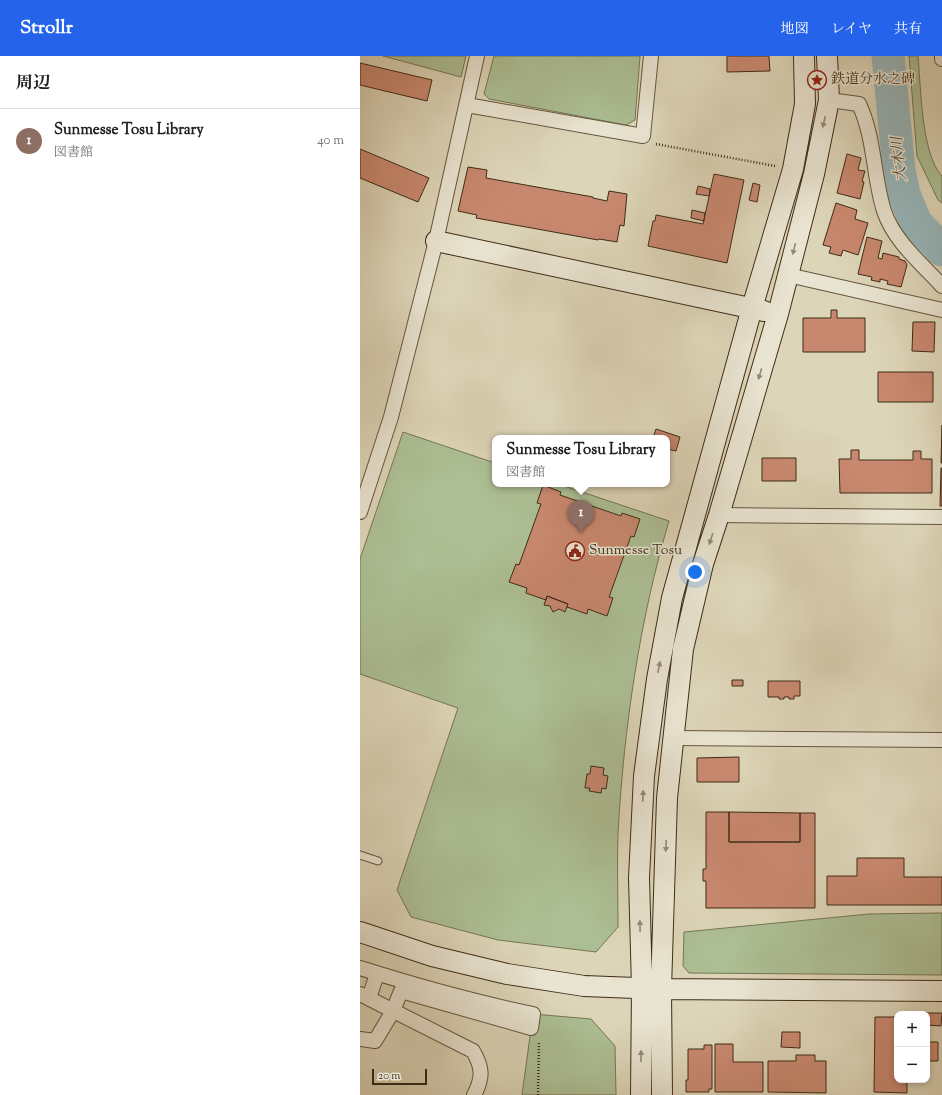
<!DOCTYPE html>
<html lang="ja">
<head>
<meta charset="utf-8">
<style>
	body { margin:0; font-family:"Sorts Mill Goudy","Noto Serif JP",serif; background:#f6f6f6; color:#202124 }
	.controls { position:absolute; right:12px; bottom:12px; display:grid; overflow:hidden; border-radius:8px; box-shadow:0 2px 6px #0003 }
	.controls button { width:36px; height:36px; display:grid; place-items:center; padding:0; border:0; border-bottom:1px solid #e0e0e0; background:#fff; color:#202124; font:20px sans-serif }
	.scale { position:absolute; left:12px; bottom:10px; width:55px; box-sizing:border-box; padding-left:4px; border:2px solid #3f2c16; border-top:0; font-size:11px; line-height:14px; white-space:nowrap; color:#3f2c16; -webkit-text-stroke:3px #e9e4d1; paint-order:stroke }
	.you { position:absolute; left:335px; top:516px; width:14px; height:14px; margin:-10px; border:3px solid #fff; border-radius:50%; background:#1a73e8; box-shadow:0 0 0 6px #1a73e833 }
	.badge { display:grid; place-items:center; width:26px; height:26px; border-radius:50%; background:#2563eb; color:#fff; font-size:13px; font-weight:700 }
	.pin { position:absolute; translate:-50% -33px; filter:drop-shadow(0 1px 2px #0008) }
	.pin::after { content:''; position:absolute; top:21px; width:14px; height:12px; background:inherit; clip-path:polygon(0 0,100% 0,50% 100%) }
	.popup { position:absolute; left:132px; top:379px; width:178px; height:52px; box-sizing:border-box; display:grid; place-content:center; border-radius:8px; background:#fff; filter:drop-shadow(0 1px 3px #0005); font-size:13px; white-space:nowrap; color:#757577 }
	.popup b { font-size:15px; color:#202124 }
	.popup::after { content:''; position:absolute; left:50%; top:100%; margin-left:-8px; border:8px solid transparent; border-top-color:#fff }
	.list { margin:0; padding:0; list-style:none }
	h2 { display:flex; justify-content:space-between; align-items:center; height:52px; margin:0; padding:0 16px; font-size:17px }
	h2 small { font-size:13px; font-weight:400; color:#757577 }
	.list li { display:grid; grid-template-columns:26px 1fr auto; gap:12px; align-items:center; box-sizing:border-box; height:64px; padding:0 16px; border-top:1px solid #e0e0e0 }
	.list b { display:block; font-size:15px; white-space:nowrap }
	.list p { margin:0; font-size:13px; white-space:nowrap; color:#757577 }
	.list em { font-size:13px; font-style:normal; color:#757577 }
	.map { position:relative; flex:none; width:582px; height:1039px; overflow:hidden }
	header { display:flex; align-items:center; gap:24px; box-sizing:border-box; height:56px; padding:0 20px; background:#2563eb; color:#fff }
	header strong { font-size:19px }
	nav { display:flex; gap:22px; margin-inline-start:auto; font-size:14px }
	main { display:flex }
	aside { flex:1; background:#fff }
	.map>svg:first-child { display:block }
</style>
</head>
<body>
<header>
<strong>Strollr</strong>
<nav><a>地図</a><a>レイヤ</a><a>共有</a></nav>
</header>
<main>
<aside>
<h2>周辺<small></small></h2>
<ul class="list">
<li><span class="badge" style="background:#8d6e63">1</span><div><b>Sunmesse Tosu Library</b><p>図書館</p></div><em>40 m</em></li>
</ul>
</aside>
<div class="map">
<svg width="582" height="1039" viewBox="0 0 582 1039">
	<rect width="100%" height="100%" fill="#ddd5b8"/>
	<filter id="stains"><feTurbulence type="fractalNoise" baseFrequency=".005" numOctaves="4"/><feColorMatrix values="0 0 0 0 .2 0 0 0 0 .09 0 0 0 0 .02 0 0 0 .5 -.17"/></filter>
	<radialGradient id="worn" r=".72"><stop offset=".6" stop-color="#630" stop-opacity="0"/><stop offset="1" stop-color="#630" stop-opacity=".3"/></radialGradient>
	<path fill="#acbe93" stroke="#767554" d="M23,0H106L101,21Z
		M134,0H280L275,64L266,69L129,43L124,38Z
		M549,0H558C561,30 561,98 582,120V147L578,144L557,100Z
		M43,376L135,407V428H198L309,465C279,566 264,672 258,777C257,808 258,840 258,871L236,896L138,884L51,861L37,834L98,652L0,618V503Z
		M582,857V919L329,917L323,910L324,876L509,858Z
		M173,958L231,963L255,990L256,1039H162Z"/>
	<g fill="none" stroke-linecap="round" stroke-linejoin="round">
		<path stroke="#98b6ba" stroke-width="33" d="M528,0L539,114L544,138L556,167L582,194"/>
	</g>
	<path fill="#c8886f" stroke="#3f2c16" d="M367,0H409L410,15L367,16Z
		M0,7L72,24L67,45L0,29Z
		M0,93L69,122L58,146L0,122Z
		M487,98L501,102L498,114L505,115L502,125L504,126L500,143L477,137Z
		M108,111L127,114L126,122L233,141V142L247,145L249,135L267,138L264,170L260,169L257,186L239,183L238,184L116,162L117,159L98,155Z
		M354,118L384,124L367,207L288,190L293,165H295L296,159L343,168Z
		M393,127L400,129L397,146L389,144Z
		M338,130L350,133L349,140L336,138Z
		M476,147L497,154L495,163L508,167L498,199L483,194L481,200L469,197L471,191L463,189Z
		M332,154L345,157L344,165L331,162Z
		M507,181L522,185L518,202L522,203L523,197L539,201V203L545,205L547,209L541,231L527,228L528,225L520,223V226L511,224L512,221L498,218Z
		M471,254H477V262H505V296H443V262H471Z
		M553,266H575L574,296L552,295Z
		M518,316H573V346H518Z
		M582,369V407H581Z
		M296,373L320,381L316,395L307,393V382H293Z
		M491,394H499V404H553V395H561V403H572V437H480L479,403H491Z
		M402,402H436V425H402Z
		M581,412H582V450H580Z
		M183,429L201,436L200,439L261,460L262,457L280,463L274,481L271,480L249,541L253,542L247,560L228,553L227,558L207,551L208,548L187,540L186,544L166,537L167,532L149,526L156,508L159,509L181,448L177,447Z
		M187,540L208,548L205,556L199,553L193,556L190,550L184,549Z
		M372,624H383V630H372Z
		M408,625H440V640H434V643H429V641H424V643H419V641H408Z
		M379,701V726H337V702Z
		M231,710L244,712L243,719L248,720L246,733L242,732L241,737L229,735L230,732H225L227,718H230Z
		M346,756H369V786H440V757H455V852H346V825H343V813H346Z
		M369,756L440,757V786H369Z
		M497,802H544V821H582V849H467V820H497Z
		M566,957H582L581,970L567,969Z
		M515,961H537V1024H547V1037L514,1036Z
		M422,976H440V992L421,991Z
		M567,986H578V1005H567Z
		M355,988H373V1006H403V1036H355Z
		M344,989H352V1033H349V1036H326V1024H328V993H344Z
		M436,999H455V1005H466V1037L408,1036V1005H436Z"/>
	<g fill="none" stroke-linecap="round" stroke-linejoin="round">
		<g stroke="#66563e" stroke-width="9">
			<path id="lane" d="M0,799L18,805"/>
		</g>
		<g stroke="#66563e" stroke-width="16">
			<path id="street" d="M582,0V3
				M469,44L499,48C515,82 513,120 524,155C534,185 561,207 582,230
				M107,49L283,80L291,0
				M428,219L582,254
				M0,456L31,361L76,185L117,0
				M359,459L582,461
				M313,682L582,684
				M0,912C57,930 114,946 173,958L171,972L41,935L33,955L15,985L0,983
				M0,938L113,995C123,1012 123,1022 114,1039
				M9,942L17,918"/>
		</g>
		<g stroke="#3f2c16" stroke-width="22">
			<path id="secondary" d="M76,185L404,255
				M0,876L72,900L147,918L224,930L301,933L582,935
				M281,1039L282,932L279,822L284,720L297,623L312,542L392,252L433,113L445,48L444,0
				M302,1039L301,933L307,742L323,593L343,508L359,459L418,258L454,118L469,44L467,0"/>
		</g>
		<path stroke="#3f2c16" stroke-width="2.5" stroke-dasharray="1 2" stroke-linecap="butt" d="M296,88L415,110
			M178,1039L179,985"/>
		<use href="#lane" stroke="#e9e4d1" stroke-width="7"/>
		<use href="#street" stroke="#e9e4d1" stroke-width="14"/>
		<use href="#secondary" stroke="#e9e4d1" stroke-width="20"/>
	</g>
	<defs><path id="oneway-solid" d="M-6-.8H1V-3.2L6.5 0L1 3.2V.8H-6Z"/></defs>
	<g fill="#948874">
		<use href="#oneway-solid" transform="translate(464 66) rotate(103)"/>
		<use href="#oneway-solid" transform="translate(434 193) rotate(104)"/>
		<use href="#oneway-solid" transform="translate(400 318) rotate(106)"/>
		<use href="#oneway-solid" transform="translate(351 483) rotate(108)"/>
		<use href="#oneway-solid" transform="translate(299 611) rotate(-79)"/>
		<use href="#oneway-solid" transform="translate(283 740) rotate(-87)"/>
		<use href="#oneway-solid" transform="translate(306 790) rotate(92)"/>
		<use href="#oneway-solid" transform="translate(280 870) rotate(-91)"/>
		<use href="#oneway-solid" transform="translate(281 1000) rotate(-89)"/>
	</g>
	<defs>
		<g id="sight-ring" transform="scale(1)"><circle r="9.5" fill="#e9e4d1" stroke="#8f2418" stroke-width="1.5"/><path d="M0-6L1.8-2.2L6-1.7L2.9 1.2L3.7 5.4L0 3.3L-3.7 5.4L-2.9 1.2L-6-1.7L-1.8-2.2Z" fill="#8f2418"/></g>
		<g id="civic-ring" transform="scale(1)"><circle r="9.5" fill="#e9e4d1" stroke="#8f2418" stroke-width="1.5"/><path d="M-.6-6.5H3V-4.5H.6V-3L4-1V1h2V6H-6V1h2V-1L-.6-3ZM-1.2 2.5V6h2.4V2.5Z" fill="#8f2418"/></g>
	</defs>
	<g fill-rule="evenodd">
		<use href="#sight-ring" x="457" y="24"/>
		<use href="#civic-ring" x="215" y="495"/>
	</g>
	<g text-anchor="middle" dominant-baseline="central" stroke-width="3" stroke-linejoin="round" paint-order="stroke">
		<g font-size="14" fill="#3f2c16" stroke="#e9e4d1" text-anchor="start">
			<text x="471" y="24">鉄道分水之碑</text>
			<text x="229" y="495">Sunmesse Tosu</text>
		</g>
		<g font-size="15" font-style="italic" fill="#514837" stroke="#e9e4d1">
			<text transform="translate(540 103) rotate(-96)">大木川</text>
		</g>
	</g>
	<rect width="100%" height="100%" filter="url(#stains)"/>
	<rect width="100%" height="100%" fill="url(#worn)"/>
</svg>
<div class="controls">
<button>+</button>
<button>−</button>
</div>
<div class="scale">20 m</div>
<div class="you"></div>
<div class="pin badge" style="left:221px;top:477px;background:#8d6e63">1</div>
<div class="popup"><b>Sunmesse Tosu Library</b>図書館</div>
</div>
</main>
</body>
</html>
